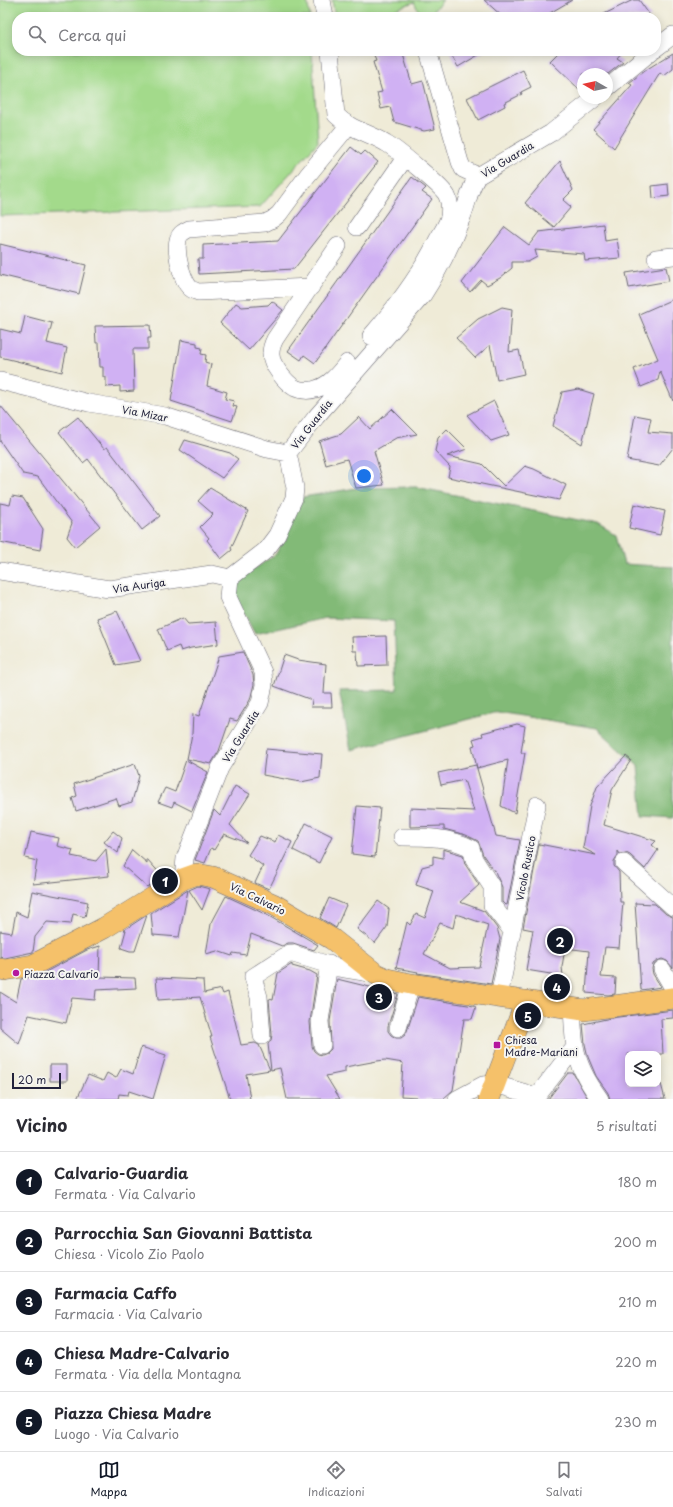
<!DOCTYPE html>
<html lang="it">
<head>
<meta charset="utf-8">
<style>
	body { margin:0; font-family:"Playpen Sans",sans-serif; background:#f2f2f3; color:#2b2b33 }
	.controls { position:absolute; right:12px; bottom:12px; display:grid; overflow:hidden; border-radius:8px; box-shadow:0 2px 10px #0003 }
	.controls button { width:36px; height:36px; display:grid; place-items:center; padding:0; border:0; border-bottom:1px solid #e1e1e2; background:#fff; color:#2b2b33; font:20px sans-serif }
	.compass { position:absolute; left:577px; top:68px; width:36px; height:36px; border-radius:50%; background:#fff; box-shadow:0 2px 10px #0003; rotate:279deg }
	.scale { position:absolute; left:12px; bottom:10px; width:49px; box-sizing:border-box; padding-left:4px; border:2px solid #22223b; border-top:0; font-size:11px; line-height:14px; white-space:nowrap; color:#22223b; -webkit-text-stroke:3px #f6f6f2; paint-order:stroke }
	.you { position:absolute; left:364px; top:476px; width:14px; height:14px; margin:-10px; border:3px solid #fff; border-radius:50%; background:#1a73e8; box-shadow:0 0 0 6px #1a73e833 }
	.badge { display:grid; place-items:center; width:26px; height:26px; border-radius:50%; background:#111827; color:#fff; font-size:13px; font-weight:700 }
	.pin { position:absolute; translate:-50% -50%; border:2px solid #fff; box-shadow:0 1px 4px #0006 }
	.list { margin:0; padding:0; list-style:none }
	h2 { display:flex; justify-content:space-between; align-items:center; height:52px; margin:0; padding:0 16px; font-size:17px }
	h2 small { font-size:13px; font-weight:400; color:#7c7c81 }
	.list li { display:grid; grid-template-columns:26px 1fr auto; gap:12px; align-items:center; box-sizing:border-box; height:60px; padding:0 16px; border-top:1px solid #e1e1e2 }
	.list b { display:block; font-size:15px; white-space:nowrap }
	.list p { margin:0; font-size:13px; white-space:nowrap; color:#7c7c81 }
	.list em { font-size:13px; font-style:normal; color:#7c7c81 }
	.icon { flex:none; width:22px; height:22px; fill:none; stroke:currentColor; stroke-width:2; stroke-linecap:round; stroke-linejoin:round }
	.map { position:relative; flex:none; width:673px; height:1099px; overflow:hidden }
	.search { position:absolute; background:#fff; box-shadow:0 2px 10px #0003; left:12px; right:12px; top:12px; height:44px; display:flex; align-items:center; gap:10px; box-sizing:border-box; padding:0 14px; border-radius:16px; color:#7c7c81; font-size:15px }
	.sheet { height:352px; background:#fff }
	nav { display:flex; justify-content:space-around; align-items:center; box-sizing:border-box; height:56px; border-top:1px solid #e1e1e2; background:#fff; font-size:11px; color:#7c7c81 }
	nav a { display:grid; justify-items:center; gap:2px }
	nav .on { color:#111827 }
	.map>svg:first-child { display:block }
</style>
</head>
<body>
<div class="map">
<svg width="673" height="1099" viewBox="0 0 673 1099">
	<rect width="100%" height="100%" fill="#f6f6f2"/>
	<filter id="ink" filterUnits="userSpaceOnUse"><feTurbulence type="fractalNoise" baseFrequency=".025" numOctaves="2"/><feDisplacementMap in="SourceGraphic" scale="8" xChannelSelector="R" yChannelSelector="G"/><feConvolveMatrix kernelMatrix="1 2 1 2 8 2 1 2 1" color-interpolation-filters="sRGB"/></filter>
	<filter id="wash" filterUnits="userSpaceOnUse"><feTurbulence type="fractalNoise" baseFrequency=".012" numOctaves="4" result="noise"/><feDisplacementMap in="SourceGraphic" scale="16" xChannelSelector="R" yChannelSelector="G"/><feGaussianBlur stdDeviation="0.9" result="paint"/><feColorMatrix in="noise" values="0 0 0 0 0 0 0 0 0 0 0 0 0 0 0 0 0 1.4 0 .05"/><feComposite in="paint" operator="in"/></filter>
	<g filter="url(#wash)">
		<rect width="100%" height="100%" fill="#efebd7"/>
		<path fill="#a3da8b" stroke="#627e63" d="M0,0H307L310,17H17V51H312L318,142L260,207L0,216Z
			M332,0H443L428,17C419,17 418,9 414,2L396,9L395,17H335Z"/>
		<path fill="#82ba77" stroke="#526e59" d="M416,487L598,524L616,535L624,564L673,567V818L643,816L638,766L597,728L497,712L351,750L339,691L397,690L394,621L326,618L255,634L235,597L238,580L276,554L303,497L356,488Z"/>
		<g id="blocks">
			<path fill="#d0b1f3" fill-rule="evenodd" d="M484,0H572L543,17H503Z
				M633,0H639L651,17H598Z
				M372,51H402L412,84L423,81L435,129L424,131L394,122L390,107L381,109L377,93L382,92L373,62L376,61Z
				M449,51H485L458,67Z
				M560,51H623L617,58L623,62L608,74H583V93L550,61Z
				M673,53V69L664,76L660,73L614,148L593,129L632,85L629,83L644,71Z
				M523,70L531,87L521,92L522,94L504,103L505,106L478,120L467,98Z
				M351,147L361,155L365,151L378,162L294,269L199,274L198,259H203V245L278,241Z
				M560,161L573,190L563,200L571,207L554,227L525,203Z
				M412,177L426,188L422,192L432,199L315,363L304,355L301,360L288,351Z
				M668,184L669,196L653,198L652,186Z
				M603,224L605,241L617,239L620,258L585,261L584,254L535,250L537,257L528,262H512V268L500,278L487,285L481,280L470,292L462,283L505,227L529,245L539,232Z
				M0,244L86,265L79,294L0,275Z
				M666,267L669,281L629,288L626,273Z
				M673,299V401L660,371L658,380L641,387L634,369L658,359L639,314Z
				M272,301L283,310L249,350L220,323L236,303L242,307L268,305Z
				M502,307L512,309L509,352L519,350L524,374L497,380L490,345L475,358L456,338L478,319Z
				M25,316L52,323L47,343L67,348L62,372L0,357V329L21,334Z
				M150,325L151,338H148V349H133L134,391L120,392V386L106,387V377H103V367H100L99,343H96L95,326Z
				M181,340L197,343V347L202,348L201,354L206,355L205,362L211,364L207,386L227,392L225,399L234,401L233,406L237,407L232,421L171,401Z
				M578,389L594,394L582,444L553,426L562,392Z
				M494,401L509,435L491,441L467,415Z
				M0,405L100,526L75,547L67,537L72,523L38,477L23,474L0,441Z
				M392,409L417,434L396,438L374,451L384,485L356,488L347,459L326,465L319,441L341,434L359,417L370,429Z
				M635,415L651,418L648,432L673,434V448L659,466L627,460Z
				M78,417L104,449L107,447L160,516L142,530L88,459L83,463L59,432Z
				M447,429L467,449L447,456L482,464L504,486L525,466L534,469L566,485L559,500L448,477L450,467L435,451L438,438Z
				M185,440L230,453L238,459L222,478L180,450Z
				M210,488L248,511L231,548L232,550L221,559L207,540L209,538L200,527L213,514L198,501Z
				M12,496L23,498L43,529L40,550L0,542V503L10,505Z
				M634,504L665,511L660,535L629,528Z
				M117,611L140,661L116,665L97,618Z
				M183,618L188,624L216,622L218,644L191,648L181,651L179,646L167,651L158,629Z
				M386,636L387,665L358,666L357,651H353L352,637Z
				M243,652L253,675L254,684L250,700L237,721L230,719L219,751L211,764L187,759L192,734L193,714L199,716L219,656Z
				M284,655L298,660L326,664L324,693H331L332,707H311L312,700L274,686Z
				M517,724L525,726L521,753H525L515,813L501,806L508,760L477,768L472,746L475,745L473,739L483,736L482,733Z
				M266,749L322,754L320,778L301,782L263,775Z
				M626,756L631,760L612,790L604,825L656,841L652,845L658,850L645,869L630,855L626,853L620,854L618,851V855L614,861V866L619,872L620,902H623L619,948L605,947L601,977L616,978L615,994L608,995L586,993L589,951L565,948L562,967L563,976L526,970L533,930L523,928L539,844L596,855L583,848L590,806L597,787Z
				M186,760L208,772L192,811L174,802L172,807L158,802L165,788L175,792Z
				M135,764L139,776L132,802L119,806L116,798L76,811L72,798L77,796L74,784Z
				M476,765L496,836L520,840L507,905L504,904L502,902V887L496,874L495,870L494,871L483,855L478,841L466,835L444,829V826L410,827V808L474,811L464,780L441,785L438,773Z
				M235,786L250,794L230,825L247,843L224,834L214,850L211,848L205,863L195,860L214,810L220,816Z
				M357,806L380,808L375,857L352,854Z
				M306,823L332,836L319,863L293,850Z
				M113,831L122,838L118,853L104,842Z
				M31,832L59,838L57,846L73,850L71,856L96,861L106,849L109,876L33,884L37,861L25,858Z
				M278,835L292,842L269,889L255,883L263,866L248,855L260,836L275,842Z
				M443,849L463,855L465,864L479,885L460,902L484,911L497,928L500,939L491,984L417,973L418,972L396,968L407,922L410,925L416,914L425,918L434,891L416,885L422,867L433,864V856L443,858ZM456,914L488,925L479,967L450,968L424,954L440,923L453,928Z
				M132,850L147,863V859L163,877L147,887L123,866Z
				M198,886L210,889L202,910L189,890Z
				M188,890L179,937L153,935L151,913Z
				M32,891L88,902L85,917L73,914L71,924L47,922L35,937L33,952L5,958L0,957V931L12,933L16,912L27,917Z
				M226,896L267,915L318,945L314,950L293,943H288L282,946L251,934L246,955L233,953L232,956L217,951L206,954L211,924Z
				M329,898L346,905L336,928L320,918Z
				M378,901L389,909L387,927L375,943L357,929Z
				M635,903L655,904L666,914L673,917V968L667,961L662,959L657,961L653,964L652,969L653,974L661,987L641,990Z
				M147,915L135,951H130L121,948L126,930H124Z
				M100,946L99,977L135,978L136,988L96,990L95,1000L72,998L66,1023L29,1015L19,1044L0,1028V992L16,1002L21,979L38,976L87,950Z
				M292,964V966L310,971L317,975L310,1022L312,1046L314,1051L318,1054L322,1055L327,1053L331,1049L330,1021L337,979L398,994L388,1026V1031L391,1035L396,1038H401L405,1035L407,1031L418,997L474,1006L476,1007L472,1019H464L453,1090L443,1099H418L417,1097L401,1096L403,1063L385,1060L377,1061L345,1067V1072L326,1076L340,1099H287L280,1068L271,1070L268,1044L271,1040L272,1035L269,999L273,1000L278,973Z
				M156,978L203,980L204,993L221,989L223,994L228,992L241,1045L255,1043L259,1045L270,1070L246,1074L250,1099H230L210,1037H212L200,997L158,1000Z
				M673,1010V1018L661,1019L663,1054H628V1084H661L665,1099H610L608,1093L596,1076L588,1057L585,1044L583,1024L611,1018Z
				M141,1047L166,1055L153,1099L129,1091L128,1095L119,1094L118,1099H77L88,1075L103,1081L107,1073L116,1078L121,1069L133,1074Z
				M50,1065H67V1081H50Z
				M568,1073H573L588,1099H548Z"/>
		</g>
	</g>
	<g filter="url(#ink)">
		<use href="#blocks" fill-opacity="0" stroke="#6a6872" stroke-width="1"/>
		<g fill="none" stroke-linecap="round" stroke-linejoin="round">
			<g stroke="#6a6872" stroke-width="18">
				<path id="minor" d="M322,0L325,17
					M656,48L673,35
					M330,51L336,115C351,130 368,132 386,143C395,148 444,188 447,196C450,202 450,210 449,217C447,225 442,232 438,239C421,274 397,306 371,336
					M428,51L460,162L463,169L478,176
					M607,88L652,51
					M357,227L405,158
					M338,246L275,339C273,343 271,348 271,353C270,364 286,383 295,388C301,391 310,391 316,389C330,385 339,373 347,363
					M656,258L673,256
					M311,287L198,292C196,291 192,290 190,288C181,279 172,243 181,234C183,232 187,230 189,229L265,223L273,219L279,214L307,176L348,126
					M0,381L89,403L165,416L267,449L288,453
					M0,571L109,589L212,574L230,578
					M402,837C427,837 449,837 471,848L474,859L492,887V905L512,931
					M624,863L673,907
					M183,879L185,858L220,768L260,703L264,685L263,672L228,597L230,578L265,551L277,535L294,498L295,488L288,453L316,417L423,295C439,270 452,244 462,217C468,203 469,188 478,176L551,133L595,98
					M662,969L673,988
					M499,997L537,805
					M572,1009C573,1021 573,1034 575,1046C578,1066 588,1083 600,1099
					M398,1028L411,984
					M262,1036L259,997L253,977L290,953L339,968L376,974
					M322,1045L320,1021L329,964
					M457,1099L483,1085L495,1084L536,1096
					M535,1099L575,1047"/>
			</g>
			<g stroke="#6a6872" stroke-width="22">
				<path id="major" d="M0,969L5,970L33,965L104,928L183,879L197,874L213,877L273,904L332,939L376,974L387,979L411,984L584,1010L673,998
					M489,1099L526,1001"/>
			</g>
			<use href="#minor" stroke="#fff" stroke-width="17"/>
			<use href="#major" stroke="#f5c16b" stroke-width="21"/>
		</g>
	</g>
	<g fill="#b5179e" stroke="#f6f6f2" stroke-width="1.5">
		<circle cx="16" cy="973" r="4"/>
		<rect x="493" y="1041" width="8" height="8" rx="2"/>
	</g>
	<g text-anchor="middle" dominant-baseline="central" stroke-width="4" stroke-linejoin="round" paint-order="stroke">
		<g font-size="10" fill="#22223b" stroke="#f6f6f2">
			<text transform="translate(507 159) rotate(-31)">Via Guardia</text>
			<text transform="translate(145 413) rotate(11)">Via Mizar</text>
			<text transform="translate(311 424) rotate(-52)">Via Guardia</text>
			<text transform="translate(139 585) rotate(-8)">Via Auriga</text>
			<text transform="translate(240 736) rotate(-58)">Via Guardia</text>
			<text transform="translate(525 868) rotate(-79)">Vicolo Rustico</text>
			<text transform="translate(258 898) rotate(26)">Via Calvario</text>
		</g>
		<g font-size="10" fill="#22223b" stroke="#f6f6f2" text-anchor="start">
			<text x="24" y="973">Piazza Calvario</text>
			<text x="505" y="1039">Chiesa<tspan x="505" dy="12">Madre-Mariani</tspan></text>
		</g>
	</g>
</svg>
<div class="controls">
<button><svg class="icon" aria-label="layers" viewBox="0 0 24 24"><path d="M12 4l9 5-9 5-9-5zM3 14l9 5 9-5"/></svg></button>
</div>
<svg class="compass" viewBox="-18 -18 36 36"><path d="M0-13l5 13h-10z" fill="#e53935"/><path d="M0 13l5-13h-10z" fill="#7c7c81"/></svg>
<div class="scale">20 m</div>
<div class="you"></div>
<div class="pin badge" style="left:165px;top:881px">1</div>
<div class="pin badge" style="left:560px;top:941px">2</div>
<div class="pin badge" style="left:379px;top:997px">3</div>
<div class="pin badge" style="left:557px;top:987px">4</div>
<div class="pin badge" style="left:528px;top:1016px">5</div>
<div class="search"><svg class="icon" aria-label="search" viewBox="0 0 24 24"><circle cx="10" cy="10" r="6"/><path d="M15 15l6 6"/></svg>Cerca qui</div>
</div>
<section class="sheet">
<h2>Vicino<small>5 risultati</small></h2>
<ul class="list">
<li><span class="badge">1</span><div><b>Calvario-Guardia</b><p>Fermata · Via Calvario</p></div><em>180 m</em></li>
<li><span class="badge">2</span><div><b>Parrocchia San Giovanni Battista</b><p>Chiesa · Vicolo Zio Paolo</p></div><em>200 m</em></li>
<li><span class="badge">3</span><div><b>Farmacia Caffo</b><p>Farmacia · Via Calvario</p></div><em>210 m</em></li>
<li><span class="badge">4</span><div><b>Chiesa Madre-Calvario</b><p>Fermata · Via della Montagna</p></div><em>220 m</em></li>
<li><span class="badge">5</span><div><b>Piazza Chiesa Madre</b><p>Luogo · Via Calvario</p></div><em>230 m</em></li>
</ul>
</section>
<nav>
<a class="on"><svg class="icon" aria-label="map" viewBox="0 0 24 24"><path d="M3 6l6-2 6 2 6-2v14l-6 2-6-2-6 2zM9 4v14M15 6v14"/></svg>Mappa</a>
<a><svg class="icon" aria-label="directions" viewBox="0 0 24 24"><path d="M12 3l9 9-9 9-9-9zM9 14v-3h6M13 9l2 2-2 2"/></svg>Indicazioni</a>
<a><svg class="icon" aria-label="saved" viewBox="0 0 24 24"><path d="M7 4h10v16l-5-4-5 4z"/></svg>Salvati</a>
</nav>
</body>
</html>
